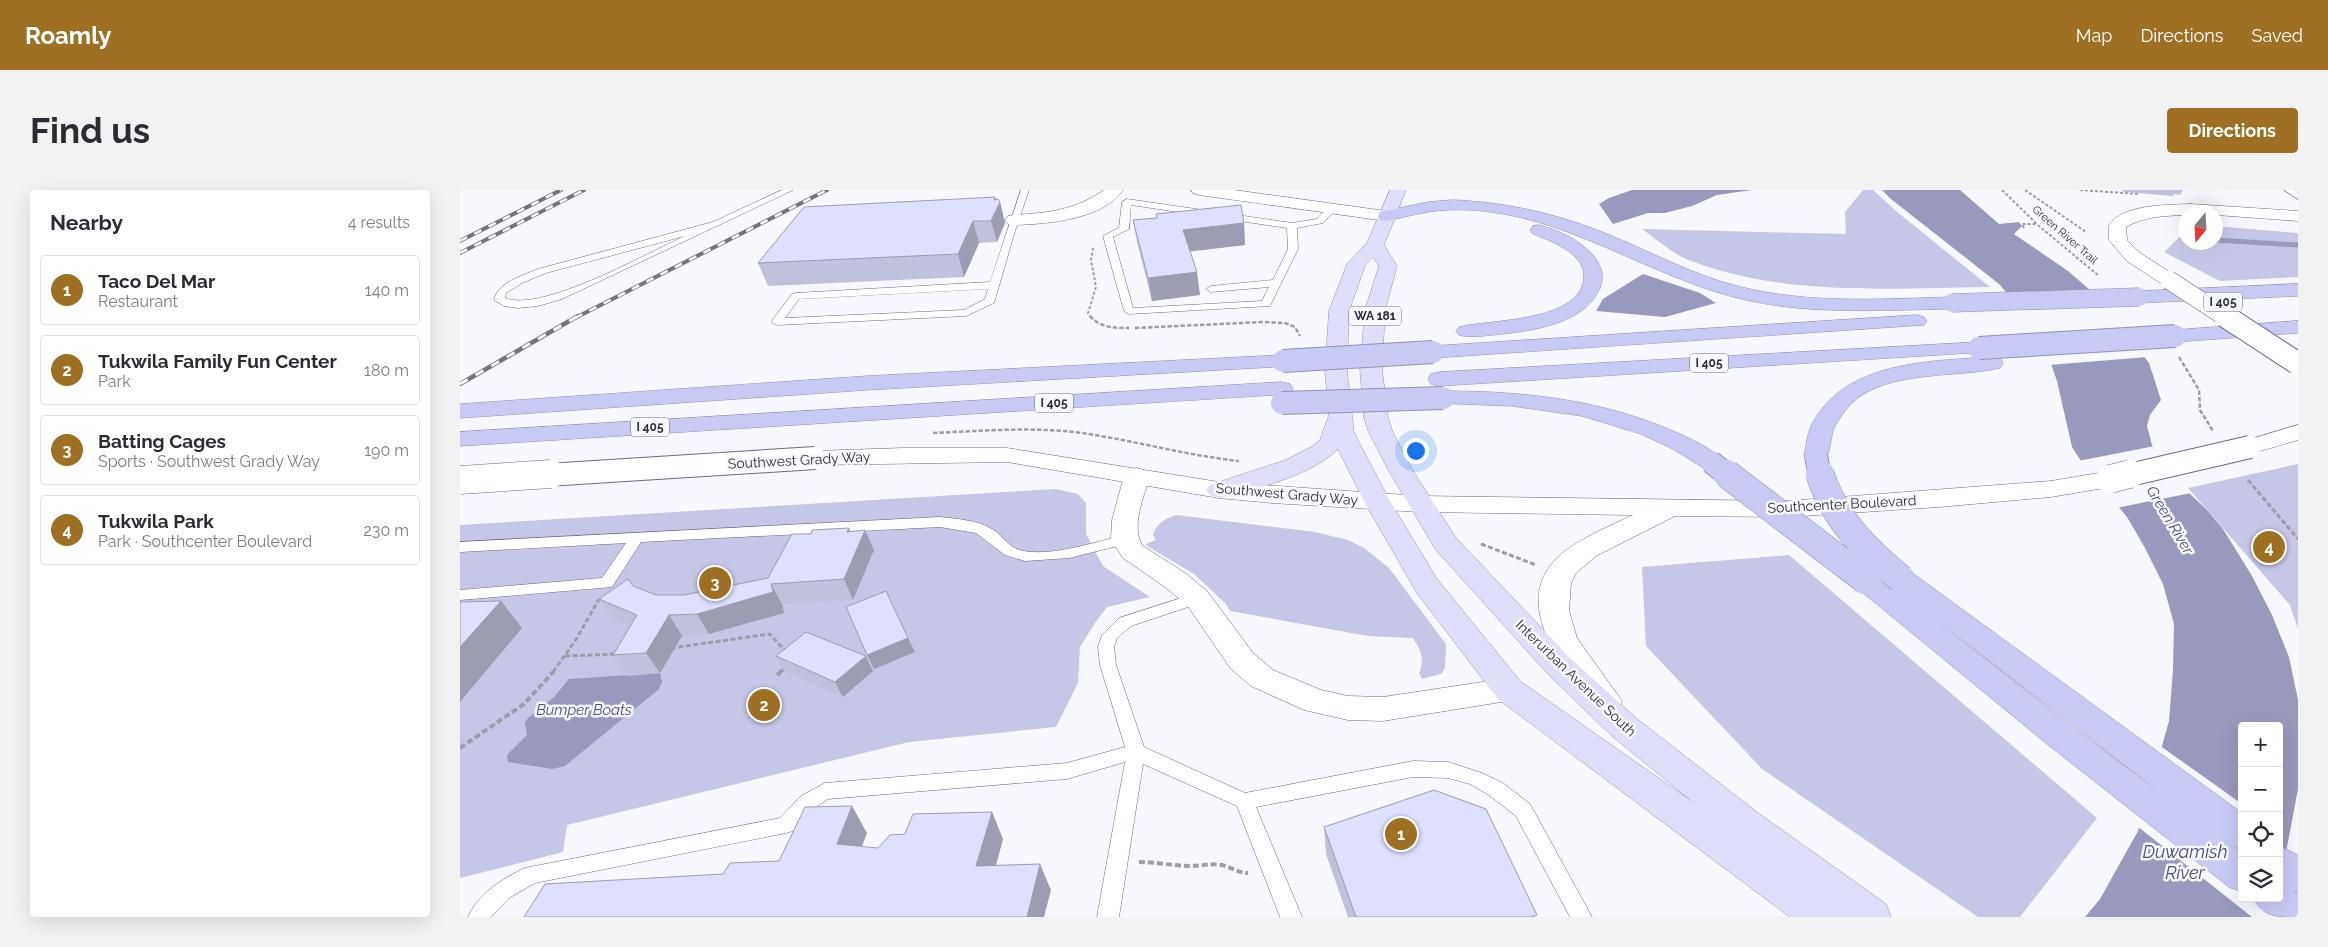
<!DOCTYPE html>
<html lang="en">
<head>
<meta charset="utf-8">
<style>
	body { margin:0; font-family:Raleway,sans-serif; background:#f2f2f3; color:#2b2b33 }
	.controls { position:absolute; right:15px; bottom:15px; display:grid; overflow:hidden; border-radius:5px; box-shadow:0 5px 20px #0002 }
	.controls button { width:45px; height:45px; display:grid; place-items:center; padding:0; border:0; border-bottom:1px solid #e1e1e2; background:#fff; color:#2b2b33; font:25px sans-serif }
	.compass { position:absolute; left:1718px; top:15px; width:45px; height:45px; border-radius:50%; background:#fff; box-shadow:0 5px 20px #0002; rotate:198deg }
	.you { position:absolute; left:955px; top:260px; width:18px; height:18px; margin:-12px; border:4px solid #fff; border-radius:50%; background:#1a73e8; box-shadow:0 0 0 8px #1a73e833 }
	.badge { display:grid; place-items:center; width:32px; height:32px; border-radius:50%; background:#9f6f23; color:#fff; font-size:16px; font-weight:700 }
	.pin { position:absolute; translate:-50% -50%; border:2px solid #fff; box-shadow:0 1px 5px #0006 }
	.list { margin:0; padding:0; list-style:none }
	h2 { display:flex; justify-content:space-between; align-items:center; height:65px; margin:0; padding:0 20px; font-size:21px }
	h2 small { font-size:16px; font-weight:400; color:#7c7c81 }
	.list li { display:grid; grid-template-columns:32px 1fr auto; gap:15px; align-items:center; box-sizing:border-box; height:70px; margin:0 10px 10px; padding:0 10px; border:1px solid #e1e1e2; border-radius:5px }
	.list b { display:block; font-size:19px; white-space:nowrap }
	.list p { margin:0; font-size:16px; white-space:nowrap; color:#7c7c81 }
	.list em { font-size:16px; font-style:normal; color:#7c7c81 }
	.icon { flex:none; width:28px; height:28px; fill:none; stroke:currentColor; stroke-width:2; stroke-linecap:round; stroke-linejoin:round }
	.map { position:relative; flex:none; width:1838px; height:727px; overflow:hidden; border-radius:5px }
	header { display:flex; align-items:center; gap:30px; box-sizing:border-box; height:70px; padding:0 25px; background:#9f6f23; color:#fff }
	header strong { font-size:24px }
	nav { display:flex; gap:28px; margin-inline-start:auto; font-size:18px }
	.intro { display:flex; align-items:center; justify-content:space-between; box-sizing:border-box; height:120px; padding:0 30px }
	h1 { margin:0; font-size:35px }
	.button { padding:12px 22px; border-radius:5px; background:#9f6f23; color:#fff; font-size:18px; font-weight:700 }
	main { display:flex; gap:30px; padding:0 30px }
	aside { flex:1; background:#fff; border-radius:5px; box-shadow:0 5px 20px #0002 }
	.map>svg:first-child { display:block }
</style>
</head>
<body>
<header>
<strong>Roamly</strong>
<nav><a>Map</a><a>Directions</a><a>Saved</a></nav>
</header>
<div class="intro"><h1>Find us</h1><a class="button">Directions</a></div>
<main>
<aside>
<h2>Nearby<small>4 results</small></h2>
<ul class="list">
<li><span class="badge">1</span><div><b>Taco Del Mar</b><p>Restaurant</p></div><em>140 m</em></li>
<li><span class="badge">2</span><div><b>Tukwila Family Fun Center</b><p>Park</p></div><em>180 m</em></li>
<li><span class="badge">3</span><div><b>Batting Cages</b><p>Sports · Southwest Grady Way</p></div><em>190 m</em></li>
<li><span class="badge">4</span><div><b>Tukwila Park</b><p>Park · Southcenter Boulevard</p></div><em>230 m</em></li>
</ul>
</aside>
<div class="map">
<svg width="1838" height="727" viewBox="0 0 1838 727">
	<rect width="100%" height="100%" fill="#f7f8fd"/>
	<path fill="#c6c6e6" d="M1403,0H1413L1436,21L1530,97C1428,98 1322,107 1226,69C1211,62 1196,49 1182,39L1386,44L1385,22Z
		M1756,36L1838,43V87L1760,91L1704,62L1725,42L1726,52H1756Z
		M1838,274V439L1830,415L1728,298Z
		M596,299L618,304L626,313V344L643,376L690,407L647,417L635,433L620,457L618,493L596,537L449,552L107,635L103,662L0,688V335Z
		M716,325L855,342L888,350L904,358L929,378L986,454L985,478L981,484L962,489L959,483C965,468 961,461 953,448L908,446L770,421L766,414L734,384L687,356L686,354L696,350L693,345C697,332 705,329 716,325Z
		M1329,365L1637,628L1560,727H1518L1302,579L1186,456L1182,377Z"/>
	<path fill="#9899bc" d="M1172,0H1292L1257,5L1232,16L1205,23H1188L1153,34L1139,14L1149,8Z
		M1422,0H1500L1539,34L1559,32L1562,36L1554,44L1608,81L1629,99L1647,118L1689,173L1701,210L1690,225L1687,236L1692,255L1710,285L1746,319L1763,339L1792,386L1812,425L1829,467L1838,510V599L1819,699V536H1782V708L1813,727H1625L1640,709L1678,641L1709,531L1713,480L1714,434L1703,394L1685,358L1667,327L1623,274L1612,257L1597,191L1585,157L1552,109L1539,94L1431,9Z
		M1183,84L1240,103L1256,113L1205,127L1136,121L1143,109Z
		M200,483L202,492L199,499L105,576L92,579L48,572L47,565L67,545L65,533L68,528L94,507L109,489Z"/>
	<path fill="#f7f8fd" d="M1550,111L1649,116L1688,167L1589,175L1583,158L1566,130Z
		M1695,256L1712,284L1731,303L1656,318L1618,271Z
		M1699,555L1782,614V708H1820L1816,727H1792L1677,636Z"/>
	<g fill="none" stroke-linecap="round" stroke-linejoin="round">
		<path stroke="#9899bc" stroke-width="5" d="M1723,47H1726
			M1756,50L1838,55"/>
		<g stroke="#6a6a84" stroke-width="1">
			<path id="lane" d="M322,0H333L102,109L78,116L58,118L44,116L34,110C38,92 62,86 78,79L253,32ZM225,46C187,63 82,123 45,108L46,103L62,93L86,83Z
				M561,0H569L555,41L534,113L506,126L317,135L311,132L332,104L336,103L530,92ZM528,99L525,109L504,120L325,128L339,109Z
				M1824,0H1834L1838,2V9Z
				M667,9L832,33L857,29L869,16L877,18L863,33L837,38L838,59L810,116L669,124L664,121L643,46L659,38L662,12ZM671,15L827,38L828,59L813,90L751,96L746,99L751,102L809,97L802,111L673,118L653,47L669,39Z
				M480,327C497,329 517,330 532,339C542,345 548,356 559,360C589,368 635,352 665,345L670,347L672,350L670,353L609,368L565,371L545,365L516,343L480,337L181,352L152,397L0,410V400L142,388L166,353L0,362V352Z
				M737,403L743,404L745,408L743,412L671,436L657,448L654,457L656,475L684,557L785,603L953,571L988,572L1022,583L1043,593L1070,614L1132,727H1110L1056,626L1029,605L1010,594L988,588L953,587L796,617L842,727H820L777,616L683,574L659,727H637L665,572L607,589L368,609L350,621L333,641L326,643L75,693L49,708L31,727H8C19,703 42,689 65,678L320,628L341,606L365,593L607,573L665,557L640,475L638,457L642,445L659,428Z"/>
		</g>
		<g stroke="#6a6a84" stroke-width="1">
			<path id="street" d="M644,0H663C643,30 586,34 554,35L548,34L545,30L548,26L554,25C588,23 616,20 644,0Z
				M731,0H774L926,21L932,22L934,26L932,30L926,31L739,5L733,3Z
				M677,278L686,281L690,286C684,306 670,337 683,356L725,383L747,401L793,463L813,480L861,500L888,506L923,507L1049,488L1060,491L1065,500L1060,509L923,531L888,530L844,520L791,496L771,479L727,415L705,397L663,368L651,350L652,330L664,286L668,281Z"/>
		</g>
		<g stroke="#6a6a84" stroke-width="1">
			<path id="secondary" d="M1731,14L1838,21V31L1756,25V22H1726V25C1704,26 1685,26 1666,37L1667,50L1680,63L1716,86L1718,90L1716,94L1709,96L1702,94L1667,71L1649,50V35C1663,14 1708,15 1731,14Z
				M1838,235V250L1790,264L1781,262L1778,257L1781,252Z
				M444,258H547L759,292L960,306L1327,311L1591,291L1650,281L1659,284L1663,289L1659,294L1650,297L1591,307L1479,317L1327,327L1215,326L1136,366L1116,383L1111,393L1109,421L1117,448L1162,511L1157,520L1146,523L1135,520C1103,476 1044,409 1105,361C1125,346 1150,336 1173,325L960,322L812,313L759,308L547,272L355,275L346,273L343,268L346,263L355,261Z"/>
		</g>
		<g stroke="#9292b4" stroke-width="1">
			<path id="primary" d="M930,0H946L924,55L937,76L925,120L922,179L928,228L933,243L953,281L996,348L1109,467L1176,528L1298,623L1426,714L1431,727H1330L1038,509L957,403L905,313L878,259C851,286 795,299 759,308L750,305L746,300L750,295L826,270L853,256L860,250L869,225L865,181L869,121L887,74L907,53ZM913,67L919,76L905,120L900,179L904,228L909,243L929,281L976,360L1087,483L1152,546L1234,613L1060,491L977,389L931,313L894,243L887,181L889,121L905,76Z"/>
		</g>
		<g stroke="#9292b4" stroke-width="1">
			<path id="highway" d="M993,10C1046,12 1098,24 1147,44C1192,62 1234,86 1281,97C1350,114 1422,109 1492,107L1499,109L1502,113L1499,117L1492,119C1418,120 1342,126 1270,106C1173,79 1090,15 986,20C965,21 946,27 926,31L920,30L918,26L920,22L968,12Z
				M1079,35C1098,40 1118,49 1132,64C1141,74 1145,85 1140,98C1124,136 1068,141 1033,145C1021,146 1010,148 999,145L996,141L999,137C1030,129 1124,133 1124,85C1123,63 1090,50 1073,44L1070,40L1073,36Z
				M1838,94V106L1679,113L1672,111L1669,107L1672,103L1679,101Z
				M1457,125L1464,127L1467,131L1464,135L973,168L966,166L962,162L966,158L973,156Z
				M1838,131V143L1715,152L1708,150L1705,146L1708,142L1715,140Z
				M1519,152L1526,154L1530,158L1526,162L979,196L971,194L968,189L971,184L979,182Z
				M823,165L831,166L834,171L831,176L407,200L0,228V214L407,186Z
				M1532,167L1540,168L1543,173L1540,178C1494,189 1415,178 1384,222C1381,227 1376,233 1374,238C1370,249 1371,261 1365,271L1356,273L1347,271L1344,266C1346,257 1347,245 1351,236C1383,171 1470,171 1532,167Z
				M822,192L830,194L833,199L830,204L0,256V242Z
				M983,201C1066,201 1146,210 1222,245C1235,251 1255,260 1263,272L1260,277L1251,279L1242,277L1213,259L1181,244L1122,226L1052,216L975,213L972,208L975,203Z
				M1441,379L1451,382L1782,623V660L1773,656L1782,663V702L1769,697L1587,554L1397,398L1393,391L1397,384C1412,380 1419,385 1430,395L1427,389L1431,382ZM1471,426L1706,607L1611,536Z
				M1819,656L1838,665V703L1832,701L1838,705V727C1815,727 1804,727 1793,708H1819Z"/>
		</g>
		<path stroke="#9e9ea6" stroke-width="2" stroke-dasharray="3 2" stroke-linecap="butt" d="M1542,0L1579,36L1639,86
			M1565,0L1626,42
			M1620,0L1679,4
			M1564,38L1562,34H1577
			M631,128L628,123L636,97L631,70L633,58"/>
		<path stroke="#9e9ea6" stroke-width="2.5" stroke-dasharray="4.5 2" stroke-linecap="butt" d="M630,126C640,138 655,138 669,138
			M675,138L803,132L825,133L835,137L840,146
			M1719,167L1739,200L1740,220L1753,241
			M473,243C520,241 567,237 614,242C669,249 723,265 779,271"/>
		<path stroke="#9e9ea6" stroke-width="3" stroke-dasharray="5 2.5" stroke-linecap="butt" d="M1788,290L1838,349
			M1021,354L1076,375
			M211,458L310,444L326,462
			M105,466L158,464
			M93,482L117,448L139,409
			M320,482L326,478"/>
		<path stroke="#9e9ea6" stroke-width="4" stroke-dasharray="6 3" stroke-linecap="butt" d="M317,485L322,481
			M0,558L64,514L94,481
			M679,672C696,672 714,676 730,676C742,676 750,673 762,675C771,677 778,683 788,683"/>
		<use href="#lane" fill="#fff" fill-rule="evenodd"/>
		<use href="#street" fill="#fff" fill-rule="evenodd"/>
		<use href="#secondary" fill="#fff" fill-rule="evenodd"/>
		<use href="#primary" fill="#dfdffa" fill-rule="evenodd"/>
		<use href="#highway" fill="#c9c9f6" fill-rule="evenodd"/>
		<g stroke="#73747d" stroke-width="4">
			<path id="rail-far1" d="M0,51L101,0
				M0,63L124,0
				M115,128L367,0"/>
		</g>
		<g stroke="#73747d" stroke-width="4.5">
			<path id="rail" d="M0,194L118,126"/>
		</g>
		<use href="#rail-far1" stroke="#f7f8fd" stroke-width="2.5" stroke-dasharray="8" stroke-linecap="butt"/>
		<use href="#rail" stroke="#f7f8fd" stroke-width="3" stroke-dasharray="9" stroke-linecap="butt"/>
		<g stroke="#6a6a84" stroke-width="19" stroke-linecap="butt">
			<path id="secondary-bridge-far2" d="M1709,90L1767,128"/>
		</g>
		<g stroke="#6a6a84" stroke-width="24" stroke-linecap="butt">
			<path id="secondary-bridge-far1" d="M1765,126L1837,173
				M71,286L355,268
				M1665,286L1790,257"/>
		</g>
		<g stroke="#6a6a84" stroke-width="29" stroke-linecap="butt">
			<path id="secondary-bridge" d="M1650,289L1670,284
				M0,290L91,284"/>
		</g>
		<g stroke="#9292b4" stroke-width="19" stroke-linecap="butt">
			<path id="highway-bridge-far2" d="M1492,113L1679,107"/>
		</g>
		<g stroke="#9292b4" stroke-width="24" stroke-linecap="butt">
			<path id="highway-bridge-far1" d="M1519,158L1715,146
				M823,171L973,162
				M822,213L983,208
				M1356,266L1360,286
				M1251,272L1269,286"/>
		</g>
		<g stroke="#9292b4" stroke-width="29" stroke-linecap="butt">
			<path id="highway-bridge" d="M1267,284L1407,391
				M1360,284C1374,329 1406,360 1441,389"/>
		</g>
		<use href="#secondary-bridge-far2" stroke="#fff" stroke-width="18"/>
		<use href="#secondary-bridge-far1" stroke="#fff" stroke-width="22"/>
		<use href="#secondary-bridge" stroke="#fff" stroke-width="28"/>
		<use href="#highway-bridge-far2" stroke="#c9c9f6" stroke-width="18"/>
		<use href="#highway-bridge-far1" stroke="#c9c9f6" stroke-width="22"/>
		<use href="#highway-bridge" stroke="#c9c9f6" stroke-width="28"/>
	</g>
	<path fill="#c0c1da" d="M1662,0H1723L1720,5L1714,4L1713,6L1664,2Z
		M536,10L540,12L545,33L537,52L519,53L504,87L308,96L298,73Z
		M696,24L784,33L785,55L730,61L740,105L692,111L677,52L673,30L696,28Z
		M390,341L414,360L393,410L322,414L324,423L249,444L222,446L200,483L168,486L153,465L170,437L154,429L139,409L173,396L196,405H224L308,388Z
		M316,466L413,481L383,507L324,481Z
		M864,637L1076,727H888L866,664Z"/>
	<path fill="#9c9db1" d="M535,7L538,17L540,12L545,33L537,52L531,31Z
		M513,31L519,53L504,87L498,64Z
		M784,33L785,55L726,62L723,40Z
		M737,82L740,105L692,111L688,88Z
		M389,338L398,358L405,340L414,360L393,410L384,389L387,342Z
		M311,394L322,414L324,423L249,444L237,424Z
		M41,411L62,438L0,512V457Z
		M209,425L222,446L200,483L186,463Z
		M448,448L455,462L414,479L407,465Z
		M406,466L413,481L383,507L375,492Z
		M392,616L407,643L393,680L377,654Z
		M532,622L543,649L529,702L516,676Z
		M580,674L591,700L584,727H567Z"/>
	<path fill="#dfe0fd" stroke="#9c9db1" d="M535,7L534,10L538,9L540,12L531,31H513L498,64L298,73L344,17Z
		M781,15L784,33L723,40L737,82L688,88L673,30L697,28L696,24Z
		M389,338L387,342L405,340L384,389L311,394L313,402L237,424L209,425L186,463L153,465L177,425L139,409L168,389L173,396L196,405H224L308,388L332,344H351L352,340Z
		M426,401L448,448L407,465L386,417Z
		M41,411L0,457V412Z
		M346,442L406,466L375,492L316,466Z
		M974,600L1026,619L1077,725L1071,727H896L864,637Z
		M392,616L377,654L418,658L430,645L445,644L453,624L532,622L516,676L580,674L567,727H64L85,694L263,684L270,673L319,671L345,617Z"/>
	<g text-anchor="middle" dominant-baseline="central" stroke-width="5" stroke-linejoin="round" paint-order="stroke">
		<g font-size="11" fill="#2d2d38" stroke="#f7f8fd">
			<text transform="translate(1605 45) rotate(41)">Green River Trail</text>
		</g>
		<g fill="#f7f8fd" stroke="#6a6a73" stroke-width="1">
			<rect x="1744" y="102.5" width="38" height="19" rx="4"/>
			<rect x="889" y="116.5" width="52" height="19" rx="4"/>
			<rect x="1230" y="163.5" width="38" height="19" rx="4"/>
			<rect x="575" y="203.5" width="38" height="19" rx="4"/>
			<rect x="171" y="227.5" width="38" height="19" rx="4"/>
		</g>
		<g font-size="12" font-weight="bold" fill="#2d2d38">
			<text x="1763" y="112">I 405</text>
			<text x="915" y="126">WA 181</text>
			<text x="1249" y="173">I 405</text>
			<text x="594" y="213">I 405</text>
			<text x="190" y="237">I 405</text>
		</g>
		<g font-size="14" fill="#2d2d38" stroke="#f7f8fd">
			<text transform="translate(339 270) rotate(-3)">Southwest Grady Way</text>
			<text transform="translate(827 304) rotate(5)">Southwest Grady Way</text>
			<text transform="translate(1382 314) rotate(-3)">Southcenter Boulevard</text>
			<text transform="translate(1116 488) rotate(44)">Interurban Avenue South</text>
		</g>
		<g font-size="15" font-style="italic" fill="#4d4b7d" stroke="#f7f8fd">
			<text transform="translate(1710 330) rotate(59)">Green River</text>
			<text x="124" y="520">Bumper Boats</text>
		</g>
		<g font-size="18" font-style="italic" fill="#4d4b7d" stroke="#f7f8fd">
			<text x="1725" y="661">Duwamish<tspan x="1725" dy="21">River</tspan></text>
		</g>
	</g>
</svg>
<div class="controls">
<button>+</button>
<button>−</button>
<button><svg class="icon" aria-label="locate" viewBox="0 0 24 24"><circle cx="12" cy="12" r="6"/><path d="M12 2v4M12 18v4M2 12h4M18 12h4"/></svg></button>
<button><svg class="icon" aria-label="layers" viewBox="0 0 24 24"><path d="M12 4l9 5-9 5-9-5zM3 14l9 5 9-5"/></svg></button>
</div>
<svg class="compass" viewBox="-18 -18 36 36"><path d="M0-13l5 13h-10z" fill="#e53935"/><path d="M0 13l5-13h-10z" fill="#7c7c81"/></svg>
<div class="you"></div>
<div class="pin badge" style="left:941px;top:644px">1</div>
<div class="pin badge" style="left:304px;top:515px">2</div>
<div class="pin badge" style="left:255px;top:393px">3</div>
<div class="pin badge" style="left:1809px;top:357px">4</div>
</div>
</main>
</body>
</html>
